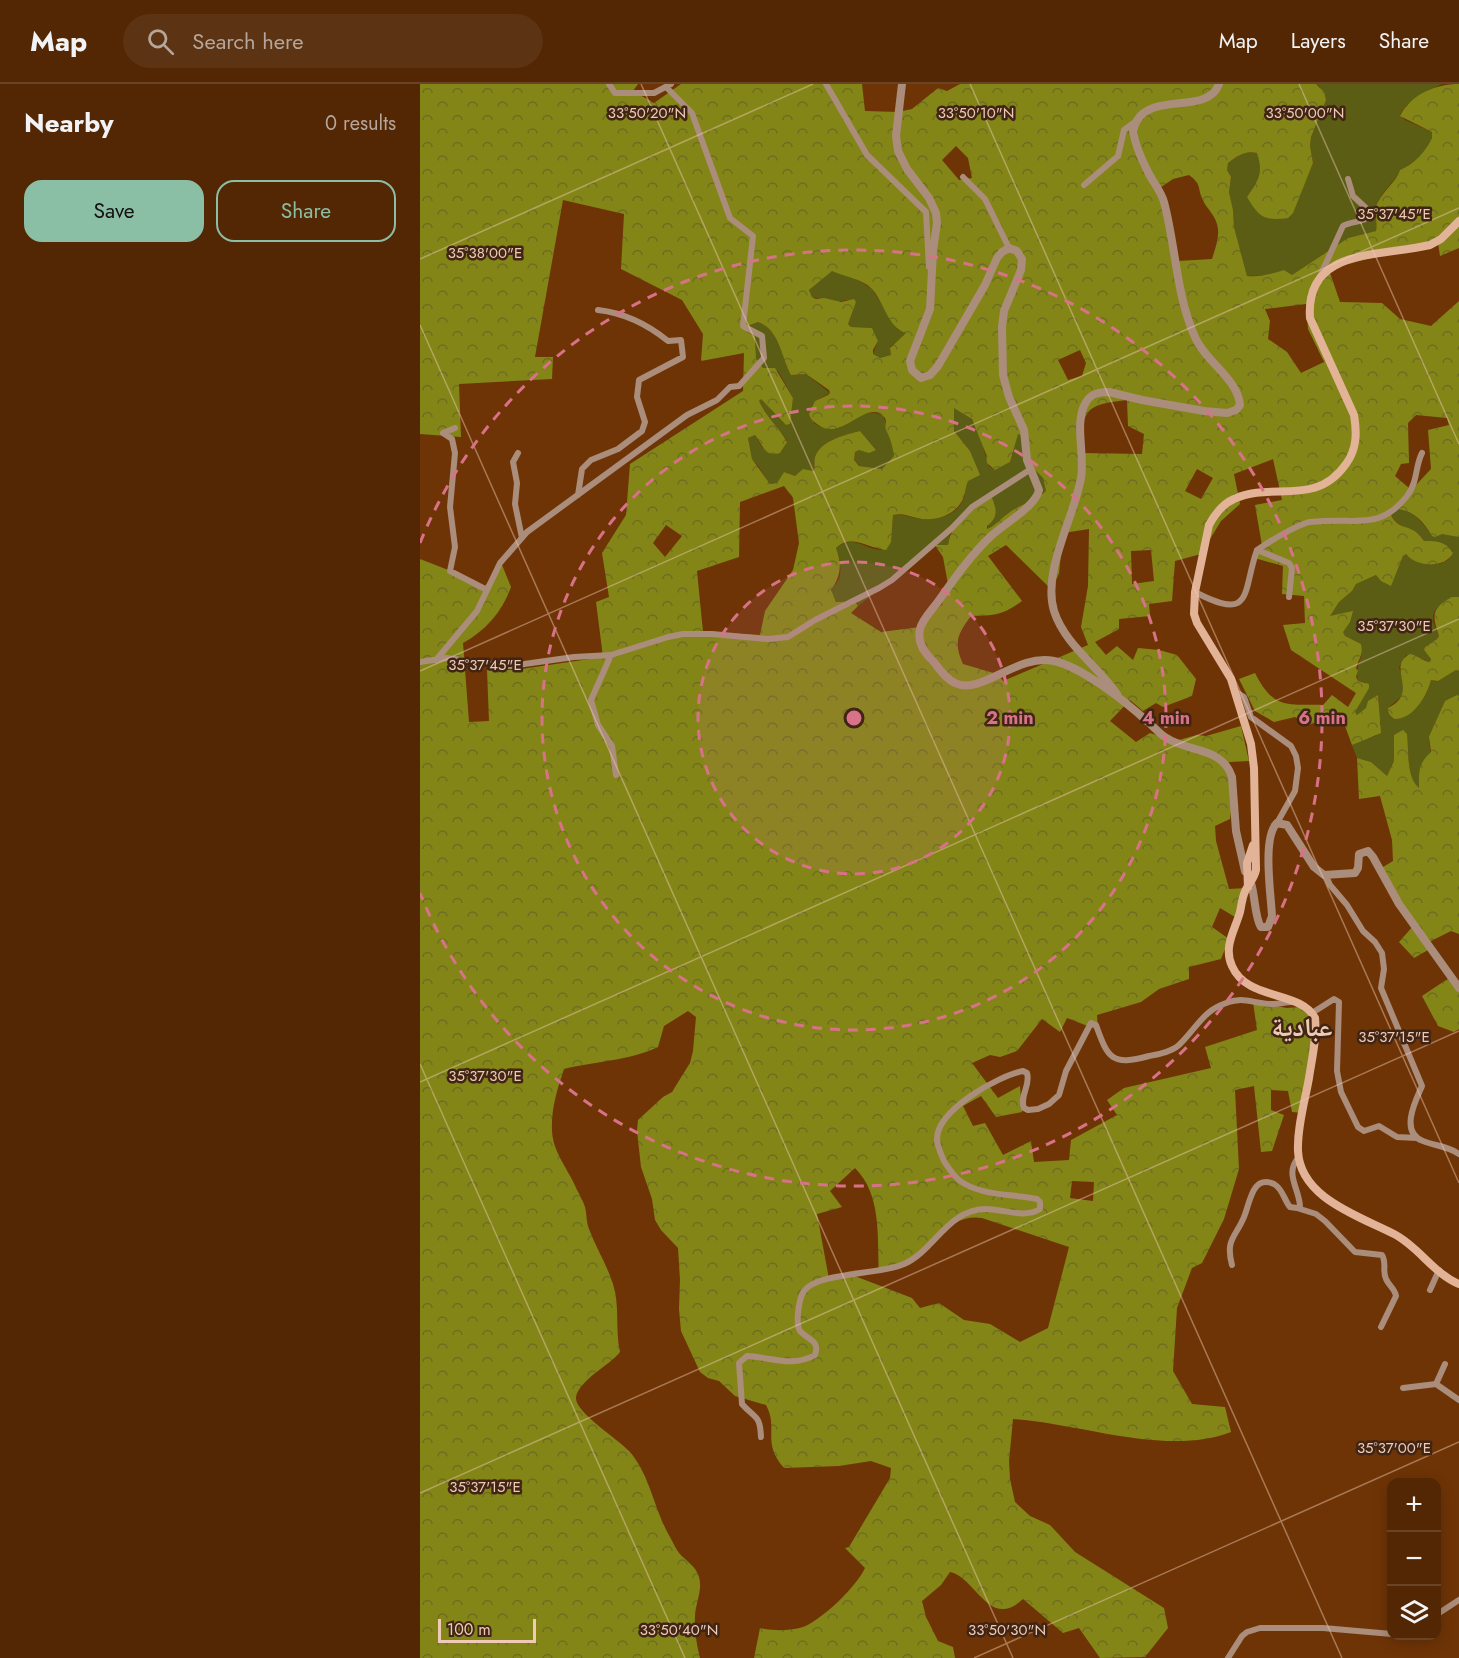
<!DOCTYPE html>
<html lang="en">
<head>
<meta charset="utf-8">
<style>
	body { margin:0; font-family:Jost,"Noto Naskh Arabic",sans-serif; background:#5c3313; color:#f1f3f6 }
	.controls { position:absolute; right:18px; bottom:18px; display:grid; overflow:hidden; border-radius:12px; box-shadow:0 3px 15px #0003 }
	.controls button { width:54px; height:54px; display:grid; place-items:center; padding:0; border:0; border-bottom:2px solid #694426; background:#532704; color:#f1f3f6; font:30px sans-serif }
	.scale { position:absolute; left:18px; bottom:15px; width:98px; box-sizing:border-box; padding-left:6px; border:3px solid #efcbb6; border-top:0; font-size:16px; line-height:21px; white-space:nowrap; color:#efcbb6; -webkit-text-stroke:4px #402515; paint-order:stroke }
	.list { margin:0; padding:0; list-style:none }
	h2 { display:flex; justify-content:space-between; align-items:center; height:78px; margin:0; padding:0 24px; font-size:26px }
	h2 small { font-size:20px; font-weight:400; color:#b5a59a }
	.actions { display:flex; gap:12px; padding:18px 24px }
	.actions a { flex:1; padding:14px 0; border:2px solid #8abfa5; border-radius:18px; text-align:center; font-size:21px; color:#8abfa5 }
	.actions .main { background:#8abfa5; color:#111 }
	.icon { flex:none; width:33px; height:33px; fill:none; stroke:currentColor; stroke-width:2; stroke-linecap:round; stroke-linejoin:round }
	.map { position:relative; flex:none; width:1039px; height:1574px; overflow:hidden }
	header { display:flex; align-items:center; gap:36px; box-sizing:border-box; height:84px; padding:0 30px; background:#532704; border-bottom:2px solid #694426 }
	header strong { font-size:28px }
	nav { display:flex; gap:33px; margin-inline-start:auto; font-size:21px }
	.search { width:420px; height:54px; background:#5c3313; display:flex; align-items:center; gap:15px; box-sizing:border-box; padding:0 21px; border-radius:33px; color:#b5a59a; font-size:22px }
	main { display:flex }
	aside { flex:1; background:#532704 }
	.map>svg:first-child { display:block }
</style>
</head>
<body>
<header>
<strong>Map</strong>
<div class="search"><svg class="icon" aria-label="search" viewBox="0 0 24 24"><circle cx="10" cy="10" r="6"/><path d="M15 15l6 6"/></svg>Search here</div>
<nav><a>Map</a><a>Layers</a><a>Share</a></nav>
</header>
<main>
<aside>
<h2>Nearby<small>0 results</small></h2>
<ul class="list">
</ul>
<div class="actions"><a class="main">Save</a><a>Share</a></div>
</aside>
<div class="map">
<svg width="1039" height="1574" viewBox="0 0 1039 1574">
	<defs>
		<pattern id="forest-crowns" width="20" height="18" patternUnits="userSpaceOnUse" patternTransform="scale(1.5)"><rect width="20" height="18" fill="#838617"/><path d="M2 6a3 3 0 1 1 6 0M12 15a3 3 0 1 1 6 0" fill="none" stroke="#6e6c22"/></pattern>
	</defs>
	<rect width="100%" height="100%" fill="#6f3406"/>
	<path fill="#5b5d15" d="M896,0H1022C1007,7 988,15 980,31L985,36L1012,48C1014,65 994,79 980,86C976,97 962,107 958,118C954,126 958,138 956,147L928,154L872,191L864,186L851,191L827,192L814,143L813,126L809,108L811,93L807,86L808,79C817,72 827,66 838,69C844,90 838,95 827,113L880,110L893,79L890,62L891,53L906,16L900,3Z
		M412,186L435,194L452,205L478,246L487,249L470,263L471,271L460,274L453,270L458,257L452,244L431,243L428,240L436,218L426,216L418,218L392,213L389,206Z
		M338,238C360,246 361,272 371,291L386,290L410,309L395,317L394,339C428,360 436,317 463,332L472,356L474,372L462,385L440,382L434,376L435,368L439,366H456L440,347C425,351 401,356 395,373C394,377 395,382 394,387L383,385L375,392L364,388L357,399L350,400L338,382L332,375L328,354L335,351L342,363L360,369L367,357C359,343 346,333 339,318L340,314L366,341L370,340L373,314L358,287L343,284L336,274V256L325,243Z
		M534,323C560,331 561,361 569,382L575,386L590,378L598,349L605,353L612,383L623,394L626,407C615,416 602,420 589,428C581,434 576,441 567,445C571,432 578,436 574,418L530,450L528,461H515L438,522V519L432,516L417,518L411,509C412,503 416,501 419,495C422,485 420,474 416,464C433,450 444,465 461,466L471,452L473,431C483,429 491,434 501,435C518,436 537,432 544,414C546,409 545,404 546,400C549,394 553,388 556,383L550,367L534,347Z
		M978,425C994,427 1001,437 1010,449L1035,451L1039,453V513C1030,513 1014,522 1013,533C1012,538 1017,547 1019,552L1017,555L1005,563L1004,566L1011,575L1010,578L986,571L979,583L984,600L983,611L968,624L971,633L976,635C993,632 1007,613 1011,596L1018,597L1036,586L1039,587V612L1025,617L1011,648L1009,658L1011,669C999,679 999,689 999,705C986,693 989,666 987,650L983,647L974,651V677L967,692L951,678L937,674L932,661L948,653L956,652L961,640C957,630 960,621 958,611L941,629L937,631L935,628L949,603L945,598L938,597C934,581 945,574 941,560L925,552L922,548L932,528L909,533L919,518L932,507L936,500L956,491L961,497L971,501L983,472L986,470C997,481 1025,487 1033,469C1027,458 1015,457 1004,457C996,443 978,445 971,431L972,428Z"/>
	<path fill="url(#forest-crowns)" fill-rule="evenodd" d="M0,0H218L213,7L234,19L261,0H442L445,27L478,28L492,25L518,4L527,7L540,0H896L904,8L906,16L891,53L890,62L893,79L873,129L868,134C843,137 839,133 827,113C838,96 844,90 837,69C826,66 817,72 808,79L807,86L811,93L809,108L813,126L814,143L827,192C841,193 851,190 864,186L872,191L928,154L956,147C958,138 953,126 958,118C964,106 976,98 980,86C995,79 1005,69 1012,54V48L980,32C991,10 1016,0 1039,0V164L1020,172L1018,159C982,168 944,174 909,186L920,218L962,219L980,235L1011,242L1039,217V453L1022,450L1015,453L1012,452C1004,438 994,427 978,425L971,431C979,448 992,438 1004,457C1016,457 1026,457 1033,469C1025,485 996,483 986,470L983,472L971,502L961,497L956,491L936,500L932,507L919,518L910,532L933,527L930,538L923,548L925,552L941,560C944,571 938,575 936,585L938,586L936,593L938,597L949,600V604L935,628L937,631L946,624L948,617L958,611L961,649L932,661L921,631L888,641L875,633L854,638L835,627L819,595L835,589C854,626 866,620 903,621L912,611L928,623L936,609L871,566L863,541L885,539L884,512L862,510L863,482L831,473L843,467L835,421L862,416L853,375L814,390L820,420L801,437L781,470L755,477L752,517L729,520L730,532L699,535V545L675,558L686,571L697,562L713,576L718,564L739,566L757,571L776,595L772,612L743,623L736,619L723,627L710,616L690,637L716,658L730,649L755,657L777,651L786,652L821,642L829,677L809,678L813,709L810,735L795,742L796,757L809,805L827,804L820,836L800,824L792,843L809,855L801,875L769,883V895L739,905L721,918L677,931L678,946L647,934L640,948L622,935L597,967L580,973L570,971L552,979L578,1014L600,1002L602,1028L576,1033L561,1012L543,1022L553,1042L565,1039L583,1071L611,1057L614,1078L649,1076L651,1056L697,1031L687,1016L704,1004L791,984L785,963L837,946L833,918L867,924L878,923L894,935L884,1029L872,1028L868,1007L851,1006V1026L864,1031L852,1067L841,1068L834,1002L815,1006L819,1085L804,1135L782,1179L772,1184L757,1224L753,1287L772,1320L805,1323L811,1348C747,1373 660,1339 593,1335L589,1377L590,1395L595,1418L610,1432L630,1441L655,1468L744,1524L748,1544L725,1573L680,1574L659,1544L643,1549L603,1515C569,1547 556,1493 530,1488L521,1501L502,1517L506,1533L518,1557L533,1563L535,1574H334L340,1544C354,1547 370,1547 383,1543C402,1536 437,1502 445,1484L425,1464L429,1463L470,1394L471,1384L451,1377L419,1382L364,1384C341,1358 359,1345 346,1321L315,1312L299,1297L288,1294L280,1288L261,1247L259,1225L260,1196L258,1164L241,1146L235,1136L232,1115L221,1083L217,1047L218,1036L243,1013L252,1008L270,979L273,967L276,933L268,927L244,942L238,963C208,977 176,977 144,985C137,1006 131,1025 132,1047C133,1069 149,1086 157,1106C160,1111 163,1117 165,1123C167,1130 166,1138 169,1145C176,1164 187,1181 193,1200C200,1222 195,1245 200,1268C190,1281 159,1296 156,1313C154,1328 198,1355 209,1367C230,1390 234,1426 250,1453C253,1458 255,1464 259,1469C266,1477 276,1482 279,1493C283,1506 275,1520 275,1533C274,1546 277,1562 280,1574H0V475L54,496L64,503L82,481L91,503C82,528 66,546 43,559L49,638L69,637L67,586H95L183,573L176,518L189,513L182,469L206,431L210,380L323,307L324,269L281,277L283,250L262,216L201,185L204,130L143,116L115,273H133L132,295L39,300L41,353L0,350ZM536,62L548,74L552,94L539,96L522,76ZM769,91C782,101 777,102 782,114C784,120 789,125 792,130C803,145 797,159 792,175L758,177L738,105L753,95ZM412,187C425,193 441,194 452,205C464,218 468,244 486,249L470,264L471,271L460,274L453,270V266L458,257L452,244L431,243L428,240L436,218L434,215L421,218L404,214L396,215L392,213L389,206ZM886,220L888,245L904,278L881,289L867,268L848,255L850,237L845,225ZM338,238C360,246 361,273 371,291L386,290L409,306L410,309L408,311L395,317L389,330C391,336 392,336 397,340C422,360 446,313 464,333C468,337 464,341 466,346C471,356 472,360 474,372L462,385L439,382L434,376L435,368L439,366L449,369L456,366L440,347C425,351 401,356 395,373C394,377 395,382 394,387L383,385L375,392L364,388L357,399L350,400L332,375L328,354L335,351C343,361 345,374 360,369L367,358C359,343 346,333 339,317L341,315L366,341L370,340L373,314L355,284H343L336,274L335,252L327,248L325,243ZM660,266L666,279L662,292L648,296L638,276ZM707,316L708,342L724,350L722,370L661,369C664,327 661,321 707,316ZM534,324L552,335L566,370L567,379L575,386L590,378L598,350L605,353L612,383L623,394L626,407C613,418 598,421 587,430C580,435 576,441 567,445V442C578,434 577,425 572,414L569,413C552,425 531,438 528,461H515L523,473L528,500L522,520L500,543L461,548L431,529L438,522L435,517L416,518L411,506C421,492 422,480 416,464C432,449 449,465 466,466L471,458L473,431C482,429 488,432 497,434C514,438 535,432 543,415C546,409 545,403 548,397L560,391L550,367L534,347ZM996,331L1027,334L1029,341L1008,346L1011,385L996,401L989,404L975,392L981,380L989,379L988,339ZM777,385L793,394L781,415L765,407ZM364,402L373,414L379,459L373,486L345,527L340,551L283,548L277,487L319,473L320,418ZM246,441L262,452L245,473L233,459ZM669,445L668,502L661,543L668,561L583,597L577,590L543,580C533,557 538,550 551,532C575,532 583,531 602,517L568,472L586,461L631,505L639,490L643,449ZM731,466L734,497L712,500L711,467ZM435,1084C462,1111 457,1153 459,1189C471,1183 483,1179 494,1173C519,1159 530,1129 562,1134L649,1163L628,1244L600,1258L570,1240L544,1236L519,1219L500,1224L492,1214L432,1191L409,1195L397,1130L422,1123L410,1107ZM652,1097L674,1098L673,1117L650,1114Z
		M1032,513H1039V587L1036,586L1018,597L1011,596C1007,612 993,635 975,635C971,633 968,630 968,624C1001,608 965,583 990,570C997,571 1002,577 1010,578L1011,575L1004,566L1005,563L1017,555L1019,552C1012,532 1011,524 1032,513Z
		M1037,611L1039,612V850L1031,847L1005,860L1008,866L994,874L979,858L994,841L958,786L973,777L972,756L960,712L939,715L937,674L951,678L967,692L974,677V651L983,646L987,650C989,665 986,694 999,704C999,687 998,680 1011,668L1009,653L1011,648L1025,617Z
		M1029,894L1039,903V945L1034,948L1018,942L1002,912Z"/>
	<g fill="none" stroke-linecap="round" stroke-linejoin="round">
		<path stroke="#ab8d7c" stroke-width="6" d="M189,0L195,9H234L251,0
			M406,0L447,71L506,128L509,183L512,186
			M543,93L565,115L589,164
			M664,101L698,72L704,46L719,35
			M900,192L923,142C931,137 943,139 949,132L946,124L933,112L928,95
			M35,344L23,349L32,355L35,369L30,423L35,463L30,487L67,506
			M98,369L93,378L97,399L95,420L102,454
			M158,411L162,385L171,376L198,365L222,347L225,338L217,313L219,296L263,273L261,256L248,257C227,240 205,229 178,226
			M837,466C852,456 869,445 886,439C891,437 898,438 904,437C940,435 961,445 987,412C998,398 995,382 1002,369
			M775,508C834,539 822,508 837,466L869,479L872,484L869,513
			M191,571L171,616L178,641L192,662L196,691
			M16,576L57,527L80,479L107,448L267,331L297,316L310,303L319,302L344,274L342,252L323,242L333,152L310,134L272,29L246,3
			M0,578L26,574L90,582L154,573L191,571L248,553L263,550H292L348,555L368,553L395,536L459,504L472,496L532,444L552,423L611,385
			M816,608L824,613L831,633L871,662L876,672L878,684L875,707L857,739
			M906,792L910,801L927,821L943,847L955,858L962,869L964,885L961,904L1002,1002C996,1016 979,1048 1003,1057C1015,1062 1028,1062 1039,1070
			M892,929L914,915L919,918L917,987L921,1008L938,1043L944,1047L959,1042L977,1053L997,1054
			M877,1124L896,1130L905,1137L935,1168L962,1171C967,1179 962,1187 966,1195C969,1202 975,1205 976,1212L961,1243
			M812,1181C805,1155 816,1153 824,1133C830,1119 832,1090 854,1100C863,1105 864,1116 870,1123L877,1124L880,1122C879,1104 864,1089 879,1073
			M1010,1206L1019,1186
			M1016,1300L1025,1280
			M983,1304L1016,1300L1039,1316
			M341,1353C340,1330 335,1335 322,1320L319,1279L327,1272C351,1273 372,1284 395,1271C400,1256 388,1256 380,1247C375,1239 379,1214 384,1207C398,1188 460,1191 484,1180C514,1167 528,1125 566,1125C583,1125 604,1135 620,1125V1118L617,1115C594,1110 566,1112 545,1100C536,1096 529,1085 524,1077C521,1070 517,1062 517,1055C517,1026 578,992 603,987L607,989C611,1002 599,1012 604,1024L608,1026L618,1025L629,1020L639,1011L646,987L671,939L676,941C688,975 692,982 729,972C739,970 751,968 759,961C772,949 783,929 799,922C823,910 831,920 853,920C859,920 866,918 872,918
			M1016,1531L1039,1516
			M808,1574L822,1552L827,1548L840,1544H903L972,1550"/>
		<path stroke="#ab8d7c" stroke-width="8" d="M482,0L476,52L478,67L487,85L509,114L516,129L517,139L513,167L510,225L490,277L492,286L501,294L510,291L518,282L565,201L577,174L582,168L589,164L597,167L602,175L601,186L584,227L582,243L583,291L589,313L604,346L607,376L619,406C616,422 584,440 571,452C550,472 534,495 517,519C511,527 502,536 500,545C497,559 504,568 513,577C519,585 526,595 535,599C561,612 597,569 634,577C662,583 706,618 728,638C734,643 739,649 745,653C768,669 802,662 812,693L816,747L825,787
			M697,610C677,581 645,561 634,527C622,487 654,434 661,394C665,373 655,341 664,322C669,310 677,308 689,308L722,316L784,327L807,329L816,326L820,321C818,295 785,277 775,253C756,211 756,163 744,118C741,107 732,97 727,86C721,74 715,60 713,47C722,3 787,34 799,0
			M831,799C835,811 835,835 841,843H848L852,832C851,811 842,753 857,739L867,741L894,783L904,791L935,789L938,784L939,770L948,767L953,773L979,820L1039,904"/>
		<path stroke="#e3b398" stroke-width="8" d="M1039,137L1021,155L1010,161C960,173 885,163 890,234L934,331C937,349 937,365 926,380C895,424 852,397 814,415C802,420 795,430 789,441L775,508L774,530L777,539L811,595L831,660L834,684L836,786C834,796 827,801 824,810C822,816 821,823 820,828C815,846 803,863 812,882C827,917 880,906 895,934C897,954 892,974 889,994C885,1017 877,1043 878,1067C880,1114 939,1132 974,1150C998,1162 1014,1190 1039,1200
			M828,803L827,779L833,761"/>
	</g>
	<path fill="none" stroke="#efcbb6" stroke-width="1.5" stroke-opacity="0.45" d="M221,0L922,1574M550,0L1039,1099M879,0L1039,360M0,175L393,0M0,241L593,1574M0,587L1039,124M0,980L265,1574M0,998L1039,535M0,1409L1039,947M554,1574L1039,1358"/>
	<circle cx="434" cy="634" r="156" fill="#d87288" fill-opacity=".12"/>
	<g fill="none" stroke="#d87288" stroke-width="3" stroke-dasharray="10 8">
		<circle cx="434" cy="634" r="156"/>
		<circle cx="434" cy="634" r="312"/>
		<path d="M0 459A468 468 0 1 1 0 809"/>
	</g>
	<g text-anchor="middle" dominant-baseline="central" stroke-width="5" stroke-linejoin="round" paint-order="stroke">
		<g font-size="26" font-weight="bold" fill="#efcbb6" stroke="#402515">
			<text x="882" y="943">عبادية</text>
		</g>
	</g>
	<g font-size="15" text-anchor="middle" fill="#efcbb6" stroke="#402515" stroke-width="5" stroke-linejoin="round" paint-order="stroke">
		<text x="885" y="34">33°50'00"N</text>
		<text x="227" y="34">33°50'20"N</text>
		<text x="556" y="34">33°50'10"N</text>
		<text x="974" y="135">35°37'45"E</text>
		<text x="65" y="174">35°38'00"E</text>
		<text x="974" y="547">35°37'30"E</text>
		<text x="65" y="586">35°37'45"E</text>
		<text x="974" y="958">35°37'15"E</text>
		<text x="65" y="997">35°37'30"E</text>
		<text x="974" y="1369">35°37'00"E</text>
		<text x="65" y="1408">35°37'15"E</text>
		<text x="259" y="1551">33°50'40"N</text>
		<text x="587" y="1551">33°50'30"N</text>
	</g>
	<circle cx="434" cy="634" r="9" fill="#d87288" stroke="#402515" stroke-width="3"/>
	<g font-size="18" text-anchor="middle" font-weight="bold" fill="#d87288" stroke="#402515" stroke-width="5" stroke-linejoin="round" paint-order="stroke">
		<text x="590" y="640">2 min</text>
		<text x="746" y="640">4 min</text>
		<text x="902" y="640">6 min</text>
	</g>
</svg>
<div class="controls">
<button>+</button>
<button>−</button>
<button><svg class="icon" aria-label="layers" viewBox="0 0 24 24"><path d="M12 4l9 5-9 5-9-5zM3 14l9 5 9-5"/></svg></button>
</div>
<div class="scale">100 m</div>
</div>
</main>
</body>
</html>
